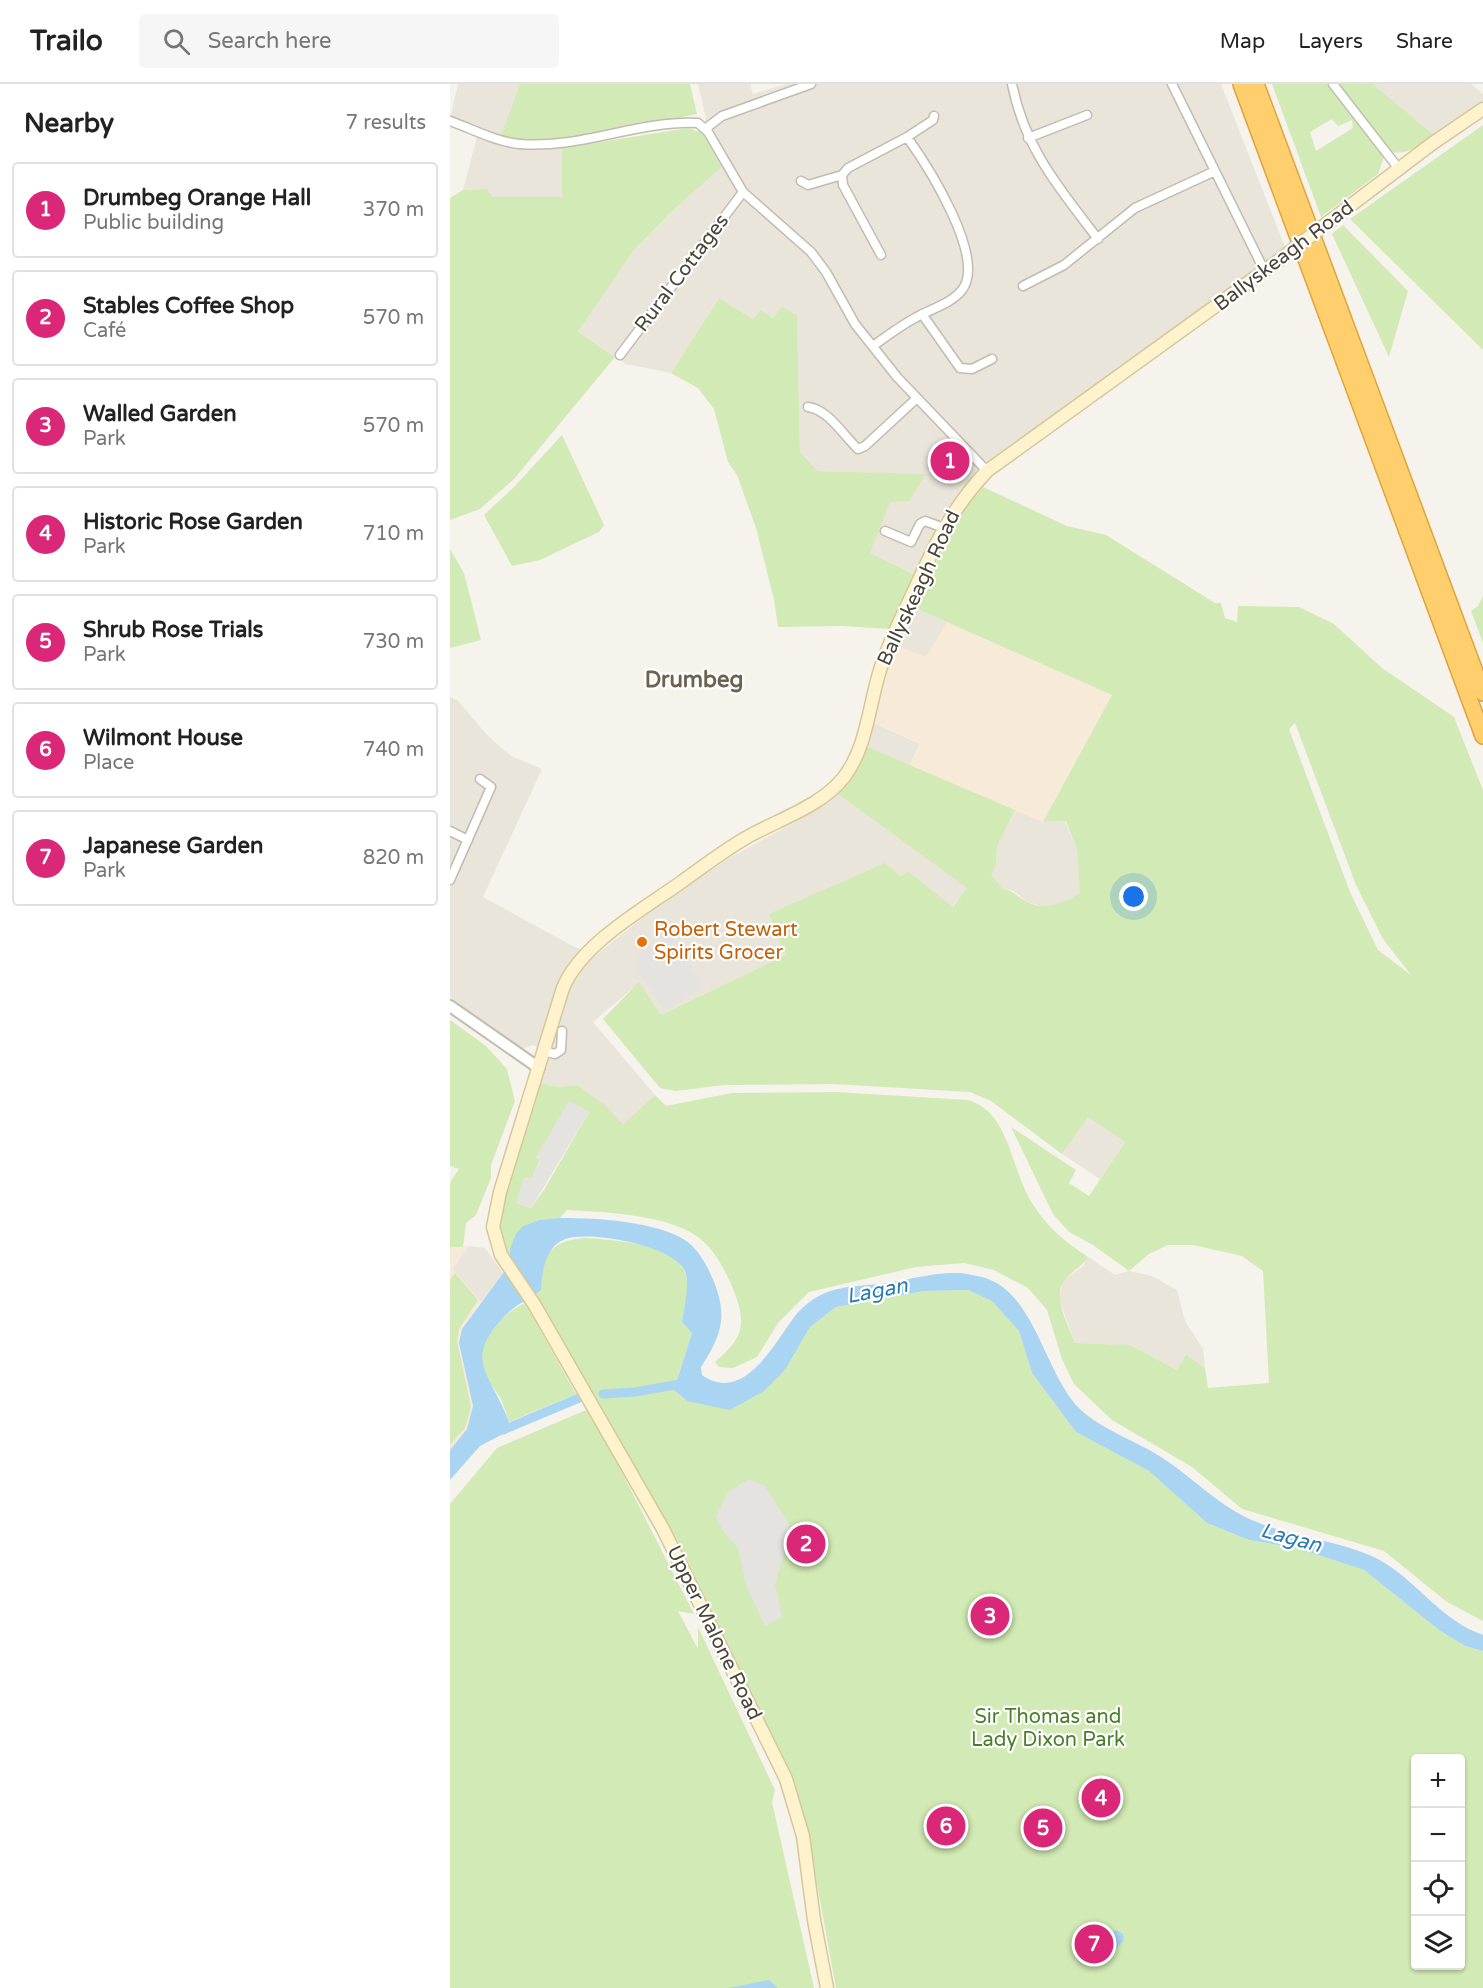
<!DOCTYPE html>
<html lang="en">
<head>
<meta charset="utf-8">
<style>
	body { margin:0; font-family:"Varela Round",sans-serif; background:#f6f6f6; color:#222 }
	.controls { position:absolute; right:18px; bottom:18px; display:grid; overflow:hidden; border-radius:6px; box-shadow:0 2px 4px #0004 }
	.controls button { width:54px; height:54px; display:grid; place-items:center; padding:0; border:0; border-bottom:2px solid #e0e0e0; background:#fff; color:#222; font:30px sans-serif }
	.you { position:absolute; left:684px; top:813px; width:21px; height:21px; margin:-15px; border:4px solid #fff; border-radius:50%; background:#1a73e8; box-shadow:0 0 0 9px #1a73e833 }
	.badge { display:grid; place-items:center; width:39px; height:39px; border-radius:50%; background:#db2777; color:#fff; font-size:20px; font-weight:700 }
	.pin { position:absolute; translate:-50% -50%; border:3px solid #fff; box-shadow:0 2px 6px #0006 }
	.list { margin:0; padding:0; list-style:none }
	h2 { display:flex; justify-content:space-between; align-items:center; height:78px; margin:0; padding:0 24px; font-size:26px }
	h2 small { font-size:20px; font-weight:400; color:#767676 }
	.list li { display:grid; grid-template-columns:39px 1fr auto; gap:18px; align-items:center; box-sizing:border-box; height:96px; margin:0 12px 12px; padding:0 12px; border:2px solid #e0e0e0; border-radius:6px }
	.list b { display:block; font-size:22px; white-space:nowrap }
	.list p { margin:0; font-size:20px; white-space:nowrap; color:#767676 }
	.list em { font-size:20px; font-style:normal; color:#767676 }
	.icon { flex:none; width:33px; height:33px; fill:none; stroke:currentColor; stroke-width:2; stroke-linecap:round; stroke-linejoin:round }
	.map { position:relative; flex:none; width:1033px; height:1904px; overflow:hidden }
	header { display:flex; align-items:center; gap:36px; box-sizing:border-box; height:84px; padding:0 30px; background:#fff; border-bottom:2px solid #e0e0e0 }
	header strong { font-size:28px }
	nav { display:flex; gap:33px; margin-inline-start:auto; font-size:21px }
	.search { width:420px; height:54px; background:#f6f6f6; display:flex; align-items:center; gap:15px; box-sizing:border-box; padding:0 21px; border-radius:6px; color:#767676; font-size:22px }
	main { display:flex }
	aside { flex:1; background:#fff }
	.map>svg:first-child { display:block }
</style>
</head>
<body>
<header>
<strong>Trailo</strong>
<div class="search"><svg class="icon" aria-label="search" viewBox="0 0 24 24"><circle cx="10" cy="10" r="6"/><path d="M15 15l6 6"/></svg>Search here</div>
<nav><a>Map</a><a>Layers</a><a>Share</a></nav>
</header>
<main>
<aside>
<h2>Nearby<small>7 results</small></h2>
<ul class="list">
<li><span class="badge">1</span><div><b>Drumbeg Orange Hall</b><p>Public building</p></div><em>370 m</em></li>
<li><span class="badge">2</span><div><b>Stables Coffee Shop</b><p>Café</p></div><em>570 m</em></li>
<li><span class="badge">3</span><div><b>Walled Garden</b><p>Park</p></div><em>570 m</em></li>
<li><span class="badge">4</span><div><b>Historic Rose Garden</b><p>Park</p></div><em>710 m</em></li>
<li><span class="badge">5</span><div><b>Shrub Rose Trials</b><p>Park</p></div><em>730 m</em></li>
<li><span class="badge">6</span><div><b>Wilmont House</b><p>Place</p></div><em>740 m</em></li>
<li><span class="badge">7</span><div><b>Japanese Garden</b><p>Park</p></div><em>820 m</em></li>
</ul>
</aside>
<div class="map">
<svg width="1033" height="1904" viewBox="0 0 1033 1904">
	<rect width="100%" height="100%" fill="#f6f3ec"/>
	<path fill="#eae5da" d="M8,0H70L51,51L0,35Z
		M248,0H300L303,10L337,0H771L835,163L525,390L489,437L465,491L419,469L440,417L475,390L368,387L350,368L347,231L303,235L269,214L221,289L176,280L128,248L184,166L222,127L272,83L252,49L256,34Z
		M923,0H1021L1033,10V17L984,51Z
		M27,53L54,63L112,64V113H43L36,105L13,106Z
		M463,523L497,538L477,574L445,561Z
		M0,613L8,617L38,652L61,672L92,685L33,813L143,873L209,821L281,773L347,737L388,710L518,804L502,823L459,789L319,830L335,871L211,931L189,899L143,938L205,1011L173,1040L127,1001L109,1003L88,999L96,967L83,961L69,966L0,913Z
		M422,638L470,660L459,682L415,662Z
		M565,726L593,738L615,737L627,765L631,809L619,817L595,823L577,818L564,807L553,805L540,791L546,781L547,763Z
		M638,1032L675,1058L650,1095L612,1070Z
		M19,1162L35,1164L54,1190L31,1218L2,1185Z
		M638,1173L665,1191L679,1187L702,1192L727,1206L735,1237L753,1265L755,1284L736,1270L727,1286L680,1261L625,1259L609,1215L613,1197L633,1182Z"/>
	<path fill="#f7ead8" d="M497,538L662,611L593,738L459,682L470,659L422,638L433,594L445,561L476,573Z
		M19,1162L2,1185L31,1218L12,1244L9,1259L23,1322L17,1345L0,1366V1163Z"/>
	<path fill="#d2eab5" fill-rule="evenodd" d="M70,0H240L247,30C200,40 94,67 51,51Z
		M822,0H879L934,73L928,90L871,133ZM882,35L888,42L902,36L903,44L866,67L860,48Z
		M888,0H923L984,51C972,61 958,71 942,68Z
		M1033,41V266L900,135Z
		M239,44L252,49L272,83L222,127L184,166L128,248L165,273L64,395L30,425L0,436V114L13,106L37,105L43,113H112V64Z
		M893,141L958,207L939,273L882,150Z
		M269,214L303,235L311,226L323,234L332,223L347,231L350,368L368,387L476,390L459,417L440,418L420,469L465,491L440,545L393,542L328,543L324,516L306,444L287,391L278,378L264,325L248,304L221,289Z
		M112,351L154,441L149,448L90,476L62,482L34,431L64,403Z
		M533,403L617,442L656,451L765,519H771L775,534L787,538L788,522L849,523L884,540L932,584L1004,633L1033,706V1537L997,1518L934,1467L792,1425L742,1383L662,1336L624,1300L612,1275L597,1226L578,1204L544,1186L514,1179L466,1183L359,1208L328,1239L307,1273L283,1284L269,1283L265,1278C290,1256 298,1244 285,1210C276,1187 263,1160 240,1148C207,1130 153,1128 117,1126L110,1134C77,1137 61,1146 60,1180L45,1142L68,1057L73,1055L87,1014L88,999L109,1003L127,1001L155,1021L173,1040L205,1011L216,1022L282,1009L386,1008L518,1016C560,1028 561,1086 582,1119C597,1143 615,1158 638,1173C632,1183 622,1187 615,1196C601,1212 619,1242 625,1259L680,1261L727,1286L736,1270L755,1284L758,1304L819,1299L813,1187L792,1172L743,1161H718L699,1170L679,1187L643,1161L619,1148L603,1130L561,1043L626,1086L619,1099L639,1112L675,1058L638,1033L612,1070L541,1017L520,1008L383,1000L274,1001L226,1007L210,1004L153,935L189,898L211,931L335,871L319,830L435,779L450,792L459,788L503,823L517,804L388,710L407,683L415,662L565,726L547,763L546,781L541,791L553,805C565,807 567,813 577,818C594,827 615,819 630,809L627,765L616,737L593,738L662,611L463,523L513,426ZM845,639L906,801L933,855L961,891L928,866L900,808L839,645ZM139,1028L94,1106L81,1124L67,1119L75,1094L81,1095L90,1076L86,1073Z
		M0,465L14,489L31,556L0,564Z
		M1033,512V559L1021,527L1028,522Z
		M0,936L36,962L57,985L65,1017L41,1081V1094L26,1131L16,1139L13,1163H0V1098L9,1085L0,1082Z
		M136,1154C162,1156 221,1159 234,1186C241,1200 234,1223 232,1238L242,1249L224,1306L237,1317L335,1286L360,1243L386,1223L474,1207L518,1206L542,1217L569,1247L582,1289L626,1348L699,1387L757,1439L799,1456L847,1464L914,1486L989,1546L1015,1562L1033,1567V1904H386L358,1751L340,1693L132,1303L87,1211C94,1203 90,1194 93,1184C98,1161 115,1155 136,1154ZM966,1674H1010V1882H966Z
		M5,1189L28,1216L9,1245L7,1257L21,1323L15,1344L0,1361V1195Z
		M75,1219L126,1310L59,1338C56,1330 54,1320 49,1312C43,1302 33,1292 31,1280C28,1256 55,1227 75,1219Z
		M136,1326L160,1365L244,1530L228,1527L248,1565V1543L325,1706L322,1718L364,1904H0V1420L47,1364Z"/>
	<path fill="#e5e3e0" d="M219,848L254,903L215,927L188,886L190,879L186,873L201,863L204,867L214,861L210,854Z
		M119,1017L139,1028L81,1124L66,1119L74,1094L81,1095L90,1077L86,1073Z
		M299,1395L315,1402L340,1442L338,1457L325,1500L332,1533L315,1542L296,1501L288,1464L273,1447L266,1433L278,1408Z"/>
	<path fill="#a9d4f2" d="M110,1134C145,1134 211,1137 239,1159C250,1168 259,1185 264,1198C278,1233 271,1252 251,1283L252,1291C294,1321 325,1258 345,1232C351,1224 362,1215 371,1211C390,1201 417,1202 437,1199C461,1195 485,1188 509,1189C516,1189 525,1192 532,1193C586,1207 594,1291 631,1326C655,1348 690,1358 717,1377C746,1397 771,1423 804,1437C842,1453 887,1456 924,1473C965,1493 989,1536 1033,1551V1567L1015,1562L989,1546L914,1486L847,1464L799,1456L757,1439L699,1387L626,1348L582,1289L569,1247L542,1217L518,1206L474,1207L386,1223L360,1243L335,1286L314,1307L280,1326L237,1317L224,1306L242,1249L232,1238C234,1223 240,1201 235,1187C225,1162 140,1146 115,1155C95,1163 92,1188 91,1206C82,1216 69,1218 60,1227C9,1276 41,1288 59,1338L53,1350L30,1362L0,1396V1366L17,1345L23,1322L9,1259L12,1245L60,1180V1165L66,1150L73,1142L90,1136Z
		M666,1846L673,1850L674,1857L664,1866L655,1863L643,1870L629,1862L630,1858L638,1855L648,1862L654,1859L656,1852Z
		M319,1896L328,1904H278Z"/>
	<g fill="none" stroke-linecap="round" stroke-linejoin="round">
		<path stroke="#a9d4f2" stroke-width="9" d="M153,1310L185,1308L236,1299
			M45,1347L53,1346L129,1314"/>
		<g stroke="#c2bbae" stroke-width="11">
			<path id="minor" d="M562,0C575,65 609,104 648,155
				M722,0L815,188
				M883,0L949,85
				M0,37C22,45 47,58 70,60C131,65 189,36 248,39L258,48L293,108L361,168L376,188L405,240L447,293L537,387
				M255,45L272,32L361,0
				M457,53L483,36L484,32
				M578,54L637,31
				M351,97L358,101L392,91
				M573,202L614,181L685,124L765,87
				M472,230L510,284L522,285L542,275
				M423,262C437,252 450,242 465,234C480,225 501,220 512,206C537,174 477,81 457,53L398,84L392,91L393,101L431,171
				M170,271L293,108
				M358,323C379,326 393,351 408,365L415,362L467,314
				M435,447L461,458L470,440L475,437L494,444
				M0,747L18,756
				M0,796L41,703L30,695
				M93,967L105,970L111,966L112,947"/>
		</g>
		<g stroke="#c2bbae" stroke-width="14">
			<path id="tertiary" d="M0,922L89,984"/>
		</g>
		<g stroke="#d6c79b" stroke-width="15">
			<path id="secondary" d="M880,137L983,59L1033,25
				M377,1904L364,1836L353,1752L336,1695L213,1445L84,1220L51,1171L43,1143L50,1108L113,904C131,860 192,826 230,799C251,784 272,768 294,755C326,736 371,723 394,693C417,663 419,621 430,586C438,560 451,535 462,511C484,463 500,426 537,387L828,177"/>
		</g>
		<g stroke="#e0a43c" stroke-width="18">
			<path id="motorway" d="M791,0L1033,652
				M806,0L1033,609"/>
		</g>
		<use href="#minor" stroke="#fff" stroke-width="8"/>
		<use href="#tertiary" stroke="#fff" stroke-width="10"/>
		<use href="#secondary" stroke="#fff3cd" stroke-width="12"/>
		<use href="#motorway" stroke="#ffcf6e" stroke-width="15"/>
		<g stroke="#d6c79b" stroke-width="15" stroke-linecap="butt">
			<path id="secondary-bridge" d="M828,177L880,137"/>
		</g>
		<use href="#secondary-bridge" stroke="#fff3cd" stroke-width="12"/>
	</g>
	<circle fill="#e8710a" stroke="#fff" stroke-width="2" cx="192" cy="858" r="6"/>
	<g text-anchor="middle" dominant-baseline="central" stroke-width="4.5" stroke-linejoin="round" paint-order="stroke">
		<g font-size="20" fill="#4b4439" stroke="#fff">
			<text transform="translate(834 172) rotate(-37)">Ballyskeagh Road</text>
			<text transform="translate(232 189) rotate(-53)">Rural Cottages</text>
			<text transform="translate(469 504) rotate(-65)">Ballyskeagh Road</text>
			<text transform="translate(264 1549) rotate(64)">Upper Malone Road</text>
		</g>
		<g font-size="20" fill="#c56008" stroke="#fff" text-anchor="start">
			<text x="204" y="846">Robert Stewart<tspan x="204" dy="23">Spirits Grocer</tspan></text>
		</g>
		<g font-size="20" fill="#4a7f2a" stroke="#fff">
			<text x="598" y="1633">Sir Thomas and<tspan x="598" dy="23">Lady Dixon Park</tspan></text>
		</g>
		<g font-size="21" font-style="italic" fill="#2e7ab2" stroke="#fff">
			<text transform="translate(427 1207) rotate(-11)">Lagan</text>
			<text transform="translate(841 1454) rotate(15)">Lagan</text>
		</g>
		<g font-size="22" font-weight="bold" fill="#6e6250" stroke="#fff">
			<text x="244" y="596">Drumbeg</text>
		</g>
	</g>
</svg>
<div class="controls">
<button>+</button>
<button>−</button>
<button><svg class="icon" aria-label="locate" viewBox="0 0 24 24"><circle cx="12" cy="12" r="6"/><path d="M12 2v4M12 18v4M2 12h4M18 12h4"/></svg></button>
<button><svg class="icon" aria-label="layers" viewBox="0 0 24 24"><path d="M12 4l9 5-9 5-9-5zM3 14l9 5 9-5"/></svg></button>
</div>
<div class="you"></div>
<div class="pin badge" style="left:500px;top:377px">1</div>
<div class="pin badge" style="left:356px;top:1460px">2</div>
<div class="pin badge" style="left:540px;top:1532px">3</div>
<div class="pin badge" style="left:651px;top:1714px">4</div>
<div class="pin badge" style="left:593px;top:1744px">5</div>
<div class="pin badge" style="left:496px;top:1742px">6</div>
<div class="pin badge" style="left:644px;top:1860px">7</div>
</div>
</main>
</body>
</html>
